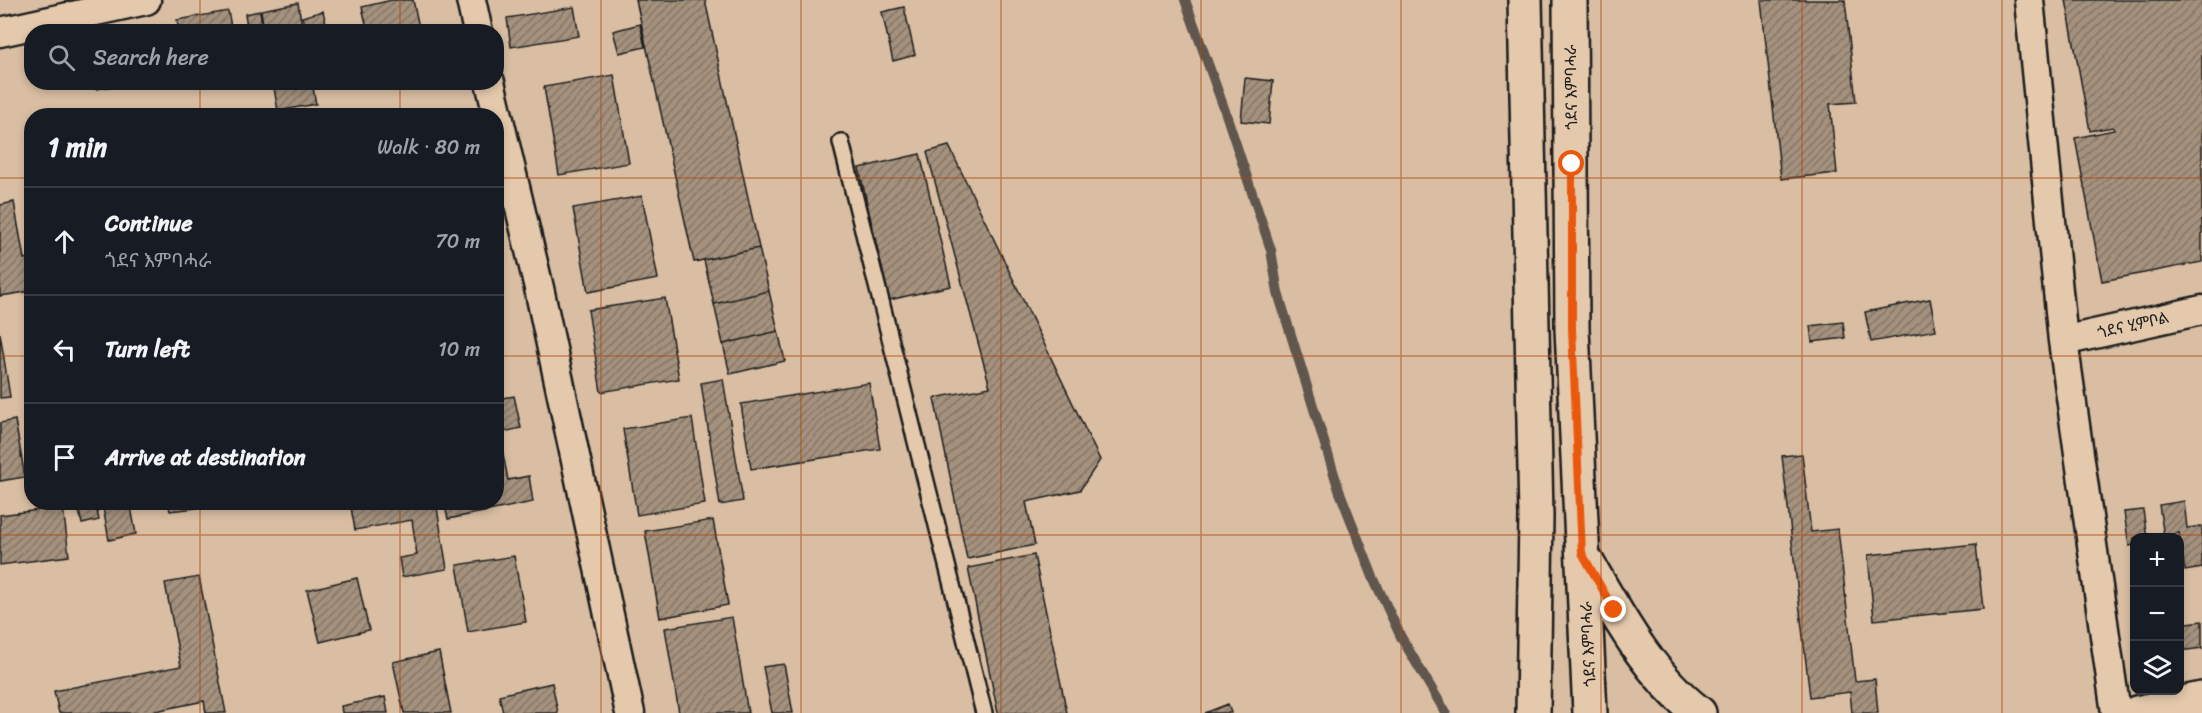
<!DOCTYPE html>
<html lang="en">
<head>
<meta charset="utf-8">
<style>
	body { margin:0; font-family:Sriracha,"Noto Sans Ethiopic",sans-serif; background:#242831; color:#f1f3f6 }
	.controls { position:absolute; right:18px; bottom:18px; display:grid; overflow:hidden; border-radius:12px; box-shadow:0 3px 9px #0003 }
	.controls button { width:54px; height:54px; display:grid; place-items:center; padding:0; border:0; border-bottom:2px solid #363941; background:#171b24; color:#f1f3f6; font:30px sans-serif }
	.stop { position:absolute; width:18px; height:18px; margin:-14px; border:4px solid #ea580c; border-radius:50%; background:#fff }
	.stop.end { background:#ea580c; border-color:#fff; box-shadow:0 2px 6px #0008 }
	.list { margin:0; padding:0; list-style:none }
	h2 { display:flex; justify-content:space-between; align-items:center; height:78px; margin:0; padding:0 24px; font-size:26px }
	h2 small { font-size:20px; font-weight:400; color:#9ea1a6 }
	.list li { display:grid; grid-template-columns:39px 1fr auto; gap:18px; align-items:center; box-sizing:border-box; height:108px; padding:0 24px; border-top:2px solid #363941 }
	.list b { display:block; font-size:22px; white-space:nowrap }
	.list p { margin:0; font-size:20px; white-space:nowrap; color:#9ea1a6 }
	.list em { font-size:20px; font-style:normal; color:#9ea1a6 }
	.icon { flex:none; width:33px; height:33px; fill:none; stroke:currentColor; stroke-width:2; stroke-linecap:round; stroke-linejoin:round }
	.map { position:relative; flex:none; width:2202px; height:713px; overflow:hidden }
	.search { position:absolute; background:#171b24; box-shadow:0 3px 9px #0003; left:24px; top:24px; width:480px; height:66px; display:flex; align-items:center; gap:15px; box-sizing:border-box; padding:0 21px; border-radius:24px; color:#9ea1a6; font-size:22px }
	.panel { position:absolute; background:#171b24; box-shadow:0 3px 9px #0003; left:24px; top:108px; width:480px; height:402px; border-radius:24px }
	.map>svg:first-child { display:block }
</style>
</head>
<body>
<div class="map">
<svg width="2202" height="713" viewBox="0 0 2202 713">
	<defs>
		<pattern id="building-hatch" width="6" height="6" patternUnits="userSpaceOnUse" patternTransform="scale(1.5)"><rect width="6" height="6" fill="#a4917e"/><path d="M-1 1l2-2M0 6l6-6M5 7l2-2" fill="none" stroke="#857666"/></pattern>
	</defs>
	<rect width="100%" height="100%" fill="#d9bea3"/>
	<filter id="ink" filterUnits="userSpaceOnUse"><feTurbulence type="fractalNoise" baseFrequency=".0167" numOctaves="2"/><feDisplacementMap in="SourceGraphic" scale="12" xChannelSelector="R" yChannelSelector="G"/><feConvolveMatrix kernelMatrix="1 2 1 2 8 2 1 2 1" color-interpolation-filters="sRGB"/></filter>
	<g filter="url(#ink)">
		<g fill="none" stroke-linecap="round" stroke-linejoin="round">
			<path stroke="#60574d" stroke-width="10" d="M1185,0L1225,111L1271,250L1278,293L1339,490L1373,577L1401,637L1446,713"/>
		</g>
		<path fill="url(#building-hatch)" stroke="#1c1c1c" stroke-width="1.5" d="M392,0H413L420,32H368L362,7Z
			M636,0H705L759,248L694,262Z
			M1761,0H1845L1856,102L1830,104L1837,173L1781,179Z
			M2066,0H2202V262L2102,281L2075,138L2114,130L2113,127L2090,131Z
			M298,3L303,32H264L261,10Z
			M574,7L579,36L511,47L507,18Z
			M904,7L915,55L893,61L882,12Z
			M228,11L232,32H179L177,20Z
			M260,11L263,32H248L245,14Z
			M323,11L328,32H307L302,17Z
			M640,24L645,47L619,53L613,31Z
			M614,75L629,163L559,175L544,87Z
			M1245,78L1273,81L1269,124L1241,121Z
			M95,82H134L96,89Z
			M273,82H312L316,104L278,111Z
			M949,146L1100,460L1080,490L1026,502L1035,545L967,559L934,398L990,387L927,152Z
			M920,154L951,286L889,300L859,168Z
			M642,196L658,279L588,292L573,208Z
			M14,202L24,259L32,257V291L0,296V205Z
			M759,248L769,291L714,304L704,260Z
			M769,291L778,331L723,344L714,304Z
			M665,298L679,379L601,392L588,310Z
			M1930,299L1936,330L1871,342L1865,312Z
			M1843,322L1845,338L1812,342L1810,326Z
			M778,331L785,361L730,374L723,344Z
			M0,333L10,397L0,398Z
			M723,379L743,501L720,505L701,383Z
			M869,383L880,449L751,469L741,404Z
			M514,396L521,428L499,433L508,480L529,476L533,502L448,519L444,502H496V399Z
			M692,418L705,504L637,515L623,429Z
			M15,420L25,477L0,481V423Z
			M1802,454L1811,532L1838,529L1855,681L1875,679L1878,713H1852L1850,692L1810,697L1782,456Z
			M2184,501L2187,528L2202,526V568L2185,571L2179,533L2164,536L2159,505Z
			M77,502H95L99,520L82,524Z
			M102,502H130L136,534L109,540Z
			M168,502H195L196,508L170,511Z
			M350,502H436L447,569L402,577L399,558L417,555L412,520L355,530Z
			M63,507L69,556L0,565V515Z
			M2143,510L2147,538H2134V545L2129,546L2124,512Z
			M713,520L728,605L660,618L645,531Z
			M1976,544L1983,609L1874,620L1868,555Z
			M1034,555L1067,713H998L968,568Z
			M514,556L526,622L468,632L457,565Z
			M199,577L226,713H206L204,701L146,713H59L54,691L181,666L165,583Z
			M357,578L369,630L320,642L307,590Z
			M732,617L748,713H679L665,628Z
			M2202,621V648L2180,651V624Z
			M439,652L451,713H404L393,662Z
			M784,664L793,713H772L763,667Z
			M552,683L558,713H503L499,695Z
			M385,697L388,713H342L341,706Z
			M1228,704L1231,713H1205Z"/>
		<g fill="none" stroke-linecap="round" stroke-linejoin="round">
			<g stroke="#1c1c1c" stroke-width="20">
				<path id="service" d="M841,142L984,713"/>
			</g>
			<g stroke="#1c1c1c" stroke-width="33">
				<path id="minor" d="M471,0L478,32
					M2029,0L2063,341L2116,713
					M0,32L146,0
					M490,82L539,288L630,713
					M2063,341L2202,310"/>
			</g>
			<g stroke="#1c1c1c" stroke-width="38">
				<path id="primary" d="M1525,0L1536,516L1533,713
					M1570,0L1572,329L1590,713
					M1586,561C1618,616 1648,674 1699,713
					M2137,713L2202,699"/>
			</g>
			<use href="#service" stroke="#e5c9ac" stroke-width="15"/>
			<use href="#minor" stroke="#e5c9ac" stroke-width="28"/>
			<use href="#primary" stroke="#e5c9ac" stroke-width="33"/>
		</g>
	</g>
	<g fill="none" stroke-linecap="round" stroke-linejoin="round" filter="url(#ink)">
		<path stroke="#ea580c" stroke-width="8" d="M1572,164V329L1582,553L1614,610"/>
	</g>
	<path fill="none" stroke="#ab4711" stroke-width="1.5" stroke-opacity="0.55" d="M200,0V32M400,0V32M601,0V713M801,0V713M1001,0V713M1201,0V713M1401,0V713M1601,0V713M1802,0V713M2002,0V713M200,82V116M400,82V116M0,178H32M496,178H2202M0,356H32M496,356H2202M200,502V713M400,502V713M0,535H2202"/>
	<g text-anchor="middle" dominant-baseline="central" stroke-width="6" stroke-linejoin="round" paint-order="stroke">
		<g font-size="16" fill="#1c1c1c" stroke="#e5c9ac">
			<text transform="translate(1571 87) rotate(-91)">ጎደና እምባሓራ</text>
			<text transform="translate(2133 325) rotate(-13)">ጎደና ሂምቦል</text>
			<text transform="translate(1588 644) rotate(-93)">ጎደና እምባሓራ</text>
		</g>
	</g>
</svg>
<div class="controls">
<button>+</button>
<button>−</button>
<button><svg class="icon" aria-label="layers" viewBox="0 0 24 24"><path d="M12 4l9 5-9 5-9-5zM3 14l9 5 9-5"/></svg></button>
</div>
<div class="stop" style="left:1572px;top:164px"></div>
<div class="stop end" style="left:1614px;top:610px"></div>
<div class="search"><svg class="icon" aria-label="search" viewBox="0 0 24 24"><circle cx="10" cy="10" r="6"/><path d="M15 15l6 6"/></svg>Search here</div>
<section class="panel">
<h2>1 min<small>Walk · 80 m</small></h2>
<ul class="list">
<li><svg class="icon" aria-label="ahead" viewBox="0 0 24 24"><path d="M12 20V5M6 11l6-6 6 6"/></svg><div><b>Continue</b><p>ጎደና እምባሓራ</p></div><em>70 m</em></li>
<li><svg class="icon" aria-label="left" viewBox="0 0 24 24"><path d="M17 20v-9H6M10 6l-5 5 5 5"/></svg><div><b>Turn left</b></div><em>10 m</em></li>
<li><svg class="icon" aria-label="arrive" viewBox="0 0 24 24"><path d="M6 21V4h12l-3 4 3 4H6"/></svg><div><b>Arrive at destination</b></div></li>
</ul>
</section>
</div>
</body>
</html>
